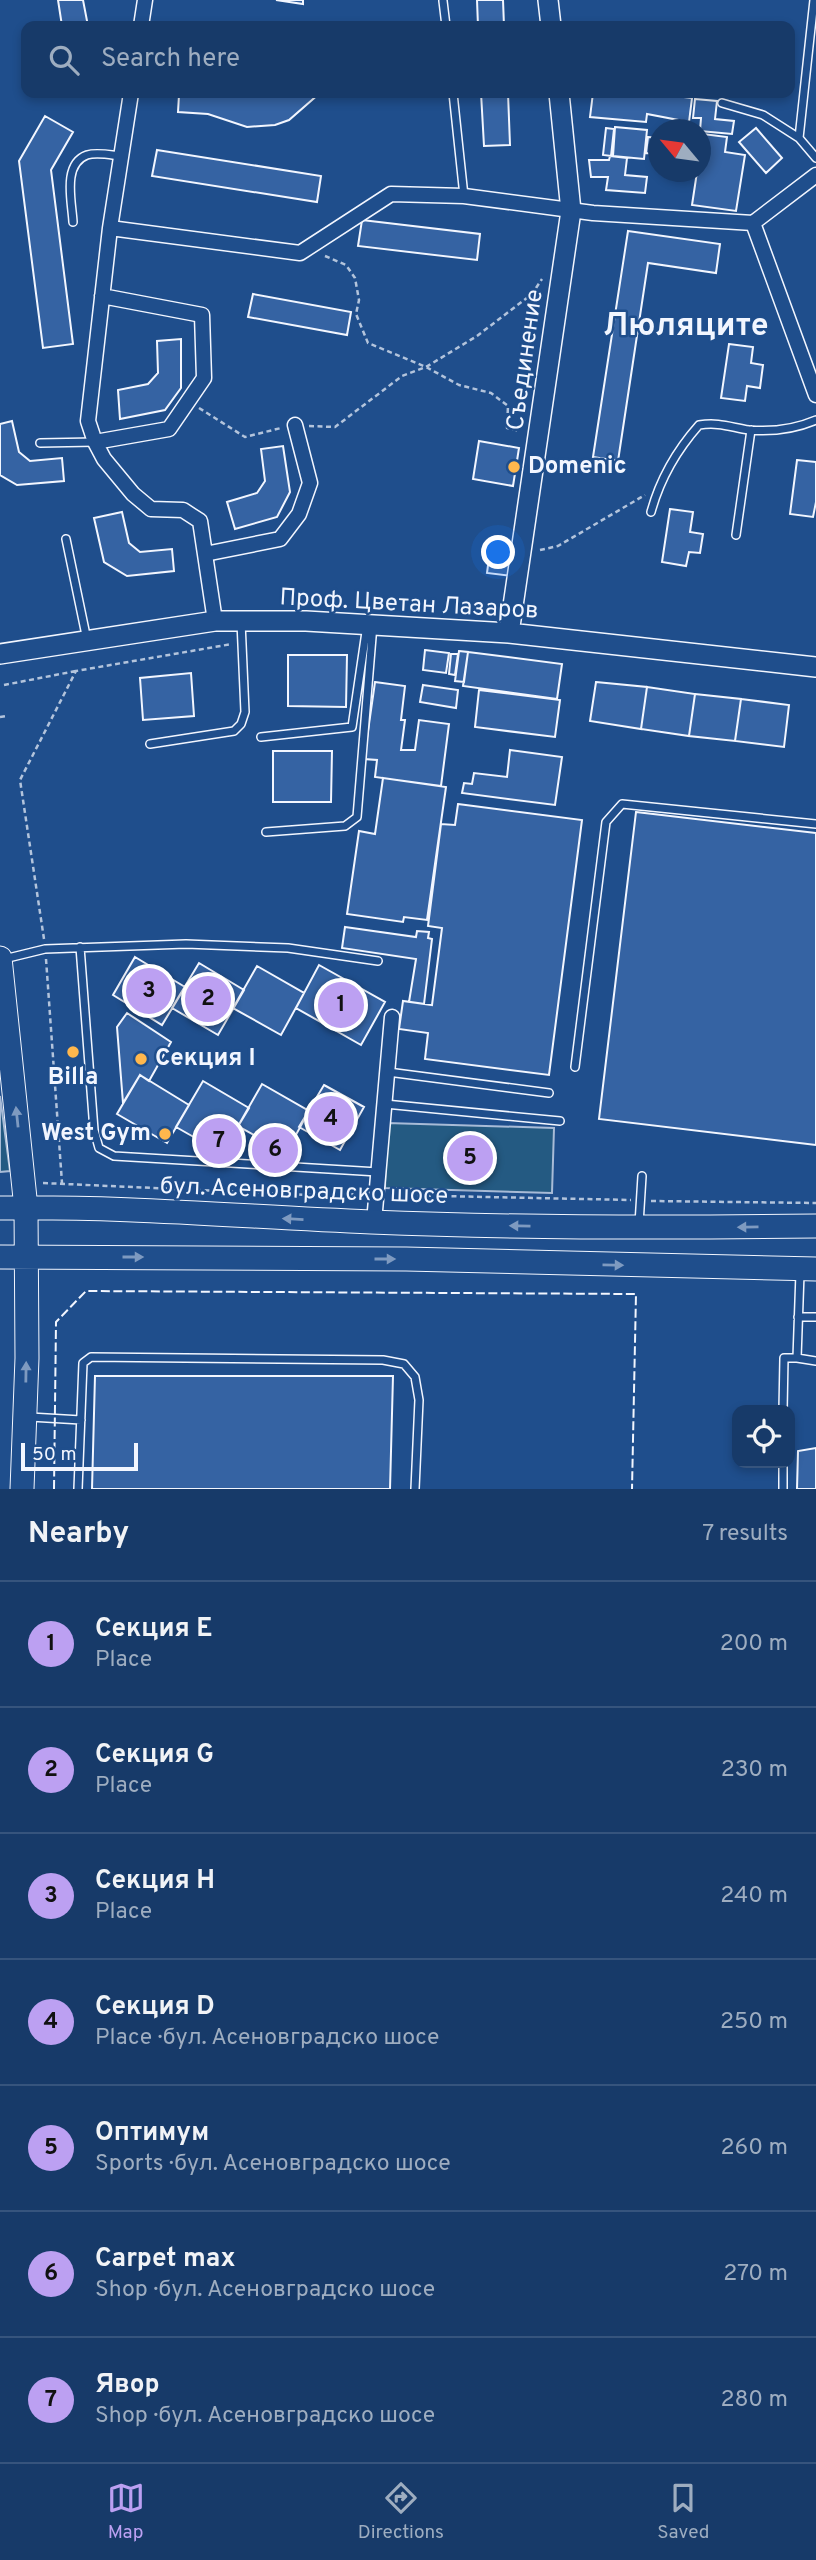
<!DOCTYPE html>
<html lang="en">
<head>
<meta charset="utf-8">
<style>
	body { margin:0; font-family:Overpass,sans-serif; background:#20416f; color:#f1f3f6 }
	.controls { position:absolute; right:21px; bottom:21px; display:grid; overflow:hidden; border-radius:14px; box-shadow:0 4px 10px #0003 }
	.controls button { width:63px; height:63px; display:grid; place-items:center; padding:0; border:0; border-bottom:2px solid #36547d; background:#173a69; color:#f1f3f6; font:35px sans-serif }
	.compass { position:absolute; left:648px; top:119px; width:63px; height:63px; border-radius:50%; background:#173a69; box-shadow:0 4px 10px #0003; rotate:299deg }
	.scale { position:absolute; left:21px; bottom:18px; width:117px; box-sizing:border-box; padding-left:7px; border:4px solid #f2f6ff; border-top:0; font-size:19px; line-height:24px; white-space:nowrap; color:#f2f6ff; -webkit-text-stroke:5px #1f4e8c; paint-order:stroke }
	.you { position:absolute; left:499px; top:553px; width:24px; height:24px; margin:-18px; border:5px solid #fff; border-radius:50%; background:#1a73e8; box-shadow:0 0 0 10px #1a73e833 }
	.badge { display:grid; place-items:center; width:46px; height:46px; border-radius:50%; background:#bca0f2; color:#111; font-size:23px; font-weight:700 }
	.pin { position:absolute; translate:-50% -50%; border:4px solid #fff; box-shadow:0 2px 7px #0006 }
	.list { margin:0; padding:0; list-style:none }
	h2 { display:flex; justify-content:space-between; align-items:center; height:91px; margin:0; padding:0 28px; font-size:30px }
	h2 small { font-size:23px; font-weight:400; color:#9eadc0 }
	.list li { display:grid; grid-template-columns:46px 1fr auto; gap:21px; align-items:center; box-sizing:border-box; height:126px; padding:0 28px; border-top:2px solid #36547d }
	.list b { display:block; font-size:26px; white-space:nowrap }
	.list p { margin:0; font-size:23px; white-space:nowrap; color:#9eadc0 }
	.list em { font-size:23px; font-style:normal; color:#9eadc0 }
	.icon { flex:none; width:38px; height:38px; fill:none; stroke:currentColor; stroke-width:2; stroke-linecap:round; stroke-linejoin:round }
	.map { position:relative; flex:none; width:816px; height:1489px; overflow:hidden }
	.search { position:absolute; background:#173a69; box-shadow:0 4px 10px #0003; left:21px; right:21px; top:21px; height:77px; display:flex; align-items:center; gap:18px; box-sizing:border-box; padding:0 24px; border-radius:14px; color:#9eadc0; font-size:26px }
	.sheet { height:973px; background:#173a69 }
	nav { display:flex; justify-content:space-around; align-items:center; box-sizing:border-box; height:98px; border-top:2px solid #36547d; background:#173a69; font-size:19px; color:#9eadc0 }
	nav a { display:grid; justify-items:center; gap:4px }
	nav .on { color:#bca0f2 }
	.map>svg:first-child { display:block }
</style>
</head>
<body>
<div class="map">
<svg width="816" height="1489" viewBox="0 0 816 1489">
	<rect width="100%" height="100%" fill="#1f4e8c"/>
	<path fill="#245a82" stroke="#a8bbd7" stroke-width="2" d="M0,1096L10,1171L0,1172Z
		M387,1123L554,1128L552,1193L385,1188Z"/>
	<path fill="#3563a3" stroke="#f2f6ff" stroke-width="2" d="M58,0H83L88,26H62Z
		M276,0H303V4Z
		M477,0H503L504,26H478Z
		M173,93H320L289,120L275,125L247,127L208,114L178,112L179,95H173Z
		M481,93H508L510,145L484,146Z
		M593,93H651L692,98L689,122L647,114L646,122L590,117Z
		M695,99L717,101L715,119L734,121L732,134L700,131L701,118H693Z
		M45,116L73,132L51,170L73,344L43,348L19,161Z
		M615,127L647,130L644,159L613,156Z
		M606,128L614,129L611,156L603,155Z
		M756,128L782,158L766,173L739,142Z
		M703,134L727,137L725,152L745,155L736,211L692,205L697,172H700Z
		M648,137L658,138V154L646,153Z
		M157,150L321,176L317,202L152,176Z
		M610,156L627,158L625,175L647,177L645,193L606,190L608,177H591L589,160H609Z
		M362,220L480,234L477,260L358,246Z
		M628,231L720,244L716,273L648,263L618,461L593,457Z
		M253,294L351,312L347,335L248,317Z
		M181,339V388L165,410L120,419L118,390L148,384L158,373L157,341Z
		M729,344L753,347L751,363L763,365L760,388L747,386L745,401L721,398Z
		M12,421L19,452L30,461L62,458L64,481L17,485L0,475V424Z
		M479,441L519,448L513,486L473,479Z
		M283,446L290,492L277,517L235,529L227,502L257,493L265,481L261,449Z
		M797,460L816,462V502L813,517L790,514Z
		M670,509L693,512L690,532L703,534L700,553L689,552L686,566L662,562Z
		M122,512L129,543L140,552L172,549L174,571L127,576L104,562L94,518Z
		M499,548L515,550L512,576L487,573L490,550L498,551Z
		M425,650L449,653L446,673L423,670Z
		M459,651L468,652L464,682L455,681Z
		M468,652L562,664L557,699L463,686Z
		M451,654H458L455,675L449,674Z
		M288,655H347L346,707L288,706Z
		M191,673L194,716L143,720L140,678Z
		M375,682L405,686L401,720H405L401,750H415L419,720L449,724L441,786L375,777L377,760L364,759Z
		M596,682L647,687L641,729L590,721Z
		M423,685L458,690L456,708L420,702Z
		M647,687L695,694L689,736L641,729Z
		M479,690L560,700L555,737L475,727Z
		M695,694L741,699L735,741L689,736Z
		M741,699L789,705L784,747L735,741Z
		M510,750L562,757L555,805L462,793L464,783L472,784L474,773L507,777Z
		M273,751H332L331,802H273Z
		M383,778L446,787L427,920L404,917L403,922L347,914L359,831L375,834Z
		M458,804L582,820L549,1075L425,1059L428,1033L399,1029L403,1001L432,1005L442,928L428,926L441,824L455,825Z
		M636,812L816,833V1145L599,1119Z
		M345,927L416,937L417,931L429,932L428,938L432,939L424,1004L409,1002L416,959L342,948Z
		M135,957L185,987L162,1025L113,995Z
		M199,963L244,990L218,1035L172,1008Z
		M319,965L385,1002L361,1045L296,1008Z
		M257,966L304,993L281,1035L233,1008Z
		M127,1013L171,1042L149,1081L140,1075L123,1103L117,1027Z
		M140,1075L189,1105L167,1143L117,1114Z
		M203,1081L249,1108L222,1153L176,1127Z
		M262,1084L309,1111L286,1153L238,1126Z
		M324,1085L364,1107L340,1150L299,1127Z
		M95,1376H393L390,1489H92Z
		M816,1448V1489H797L798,1451Z"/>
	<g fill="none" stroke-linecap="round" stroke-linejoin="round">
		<g stroke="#f2f6ff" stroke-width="10">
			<path id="lane" d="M814,0L799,138L816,158
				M443,1L446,26
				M453,93L464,196
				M722,103L763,115L799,138
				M73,222C72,202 62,164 87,155C97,152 111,155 121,156
				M40,443L95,442
				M651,512C660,479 676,451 699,425C719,422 730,427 749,430C772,432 795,429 816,420
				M736,535L751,430
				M66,539L87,640
				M261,737L352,727L367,625
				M150,744L234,731L241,724L245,712L241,622
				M266,832L345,826L357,817L373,625
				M80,947L94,1130L99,1148L114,1156L378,1172
				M4,959L45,949L186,944L288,948L378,961
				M575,1067L606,822L622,804L816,824
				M388,1072L549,1093
				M385,1104L560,1121
				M639,1224L642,1176
				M800,1273L797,1358L816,1361
				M798,1317H816
				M783,1410L784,1358H797
				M30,1417L81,1420
				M78,1489L83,1363L91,1357L383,1360L404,1364L415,1377L419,1400L415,1489
				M783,1489V1463"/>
		</g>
		<g stroke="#f2f6ff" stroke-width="17">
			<path id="street" d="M141,26L145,0
				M131,93L110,228L88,421L95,442L104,459L133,494L151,509L183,510L200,521L215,621
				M753,223L816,395
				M110,228L300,253L391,194L464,196L593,213L753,223L816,175
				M95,442L169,429L204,378L202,315L102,296
				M205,554L280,539L299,514L310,483L295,425
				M374,1222L392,1017"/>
		</g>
		<g stroke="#f2f6ff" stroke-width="22">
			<path id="secondary" d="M548,0L551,26
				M509,633L571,211L559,93
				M0,654L215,621H306L509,633L816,667"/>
		</g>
		<g stroke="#f2f6ff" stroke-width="25">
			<path id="primary" d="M0,958L26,1208L27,1358L22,1489
				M0,1208C124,1206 247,1217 371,1222C519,1228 668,1228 816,1226
				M0,1257L406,1259L816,1269"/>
		</g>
		<path stroke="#b3c4dc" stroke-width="2.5" stroke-dasharray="5 3.5" stroke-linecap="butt" d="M325,256L346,265L355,278L359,300L356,314L368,343L426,367L459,385L491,393L508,406L507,428L520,431
			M199,408L245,437L281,428
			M309,426L335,427L402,376L426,367L477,336L532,294L542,279
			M540,550L558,546L645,495
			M4,685L76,671
			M0,717L7,716
			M44,939L20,780L76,671L232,644
			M46,959L62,1183
			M43,1183L311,1195L361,1194
			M392,1195L631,1200
			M651,1201L816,1203"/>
		<use href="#lane" stroke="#1f4e8c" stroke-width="7"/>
		<use href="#street" stroke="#1f4e8c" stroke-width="14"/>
		<use href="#secondary" stroke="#1f4e8c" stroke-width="19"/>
		<use href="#primary" stroke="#1f4e8c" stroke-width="23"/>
		<path stroke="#f2f6ff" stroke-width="2" stroke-dasharray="9 3.5" stroke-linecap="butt" d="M54,1489L56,1322L86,1291L636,1294L632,1489"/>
	</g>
	<defs><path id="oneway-solid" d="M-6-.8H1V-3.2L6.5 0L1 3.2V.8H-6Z" transform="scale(1.75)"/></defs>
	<g fill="#7e9ac0">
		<use href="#oneway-solid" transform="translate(17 1117) rotate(-96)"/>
		<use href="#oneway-solid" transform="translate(293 1219) rotate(-177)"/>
		<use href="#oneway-solid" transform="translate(520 1226) rotate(-179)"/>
		<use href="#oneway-solid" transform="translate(748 1227) rotate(179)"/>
		<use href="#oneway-solid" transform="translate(133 1257)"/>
		<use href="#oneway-solid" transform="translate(385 1259)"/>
		<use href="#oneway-solid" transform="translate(613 1265) rotate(1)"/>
		<use href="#oneway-solid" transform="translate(26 1372) rotate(-89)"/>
	</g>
	<g fill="#ffb74d" stroke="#1f4e8c" stroke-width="2.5">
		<circle cx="514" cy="467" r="7"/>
		<circle cx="73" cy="1052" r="7"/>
		<circle cx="141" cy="1059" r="7"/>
		<circle cx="165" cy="1134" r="7"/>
	</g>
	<g text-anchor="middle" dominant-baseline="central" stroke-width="5" stroke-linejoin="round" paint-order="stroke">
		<g font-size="24" fill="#f2f6ff" stroke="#1f4e8c">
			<text transform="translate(526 360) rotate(-82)">Съединение</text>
			<text transform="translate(409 605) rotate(3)">Проф. Цветан Лазаров</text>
			<text transform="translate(304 1192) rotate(2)">бул. Асеновградско шосе</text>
		</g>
		<g font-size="24" font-weight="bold" fill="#f2f6ff" stroke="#1f4e8c" text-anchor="start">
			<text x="528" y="467">Domenic</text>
			<text x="155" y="1059">Секция I</text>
			<text x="73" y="1078" text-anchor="middle">Billa</text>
			<text x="151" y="1134" text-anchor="end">West Gym</text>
		</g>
		<g font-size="32" font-weight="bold" fill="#f2f6ff" stroke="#1f4e8c">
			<text x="686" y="327">Люляците</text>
		</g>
	</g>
</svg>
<div class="controls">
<button><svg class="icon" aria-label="locate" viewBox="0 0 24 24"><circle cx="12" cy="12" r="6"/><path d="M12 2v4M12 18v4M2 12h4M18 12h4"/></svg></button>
</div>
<svg class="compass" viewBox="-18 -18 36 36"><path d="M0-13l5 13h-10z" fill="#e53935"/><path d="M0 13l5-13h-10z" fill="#9eadc0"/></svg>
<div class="scale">50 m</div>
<div class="you"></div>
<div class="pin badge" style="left:341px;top:1005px">1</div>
<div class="pin badge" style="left:208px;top:999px">2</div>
<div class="pin badge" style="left:149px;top:991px">3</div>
<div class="pin badge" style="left:331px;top:1119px">4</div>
<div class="pin badge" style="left:470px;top:1158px">5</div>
<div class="pin badge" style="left:275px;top:1150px">6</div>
<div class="pin badge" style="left:219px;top:1141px">7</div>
<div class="search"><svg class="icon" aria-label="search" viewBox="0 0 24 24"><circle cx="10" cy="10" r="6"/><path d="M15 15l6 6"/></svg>Search here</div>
</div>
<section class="sheet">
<h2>Nearby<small>7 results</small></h2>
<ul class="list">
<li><span class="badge">1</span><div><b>Секция E</b><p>Place</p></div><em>200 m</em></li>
<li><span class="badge">2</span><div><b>Секция G</b><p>Place</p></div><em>230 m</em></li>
<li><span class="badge">3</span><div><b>Секция H</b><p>Place</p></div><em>240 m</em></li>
<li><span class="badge">4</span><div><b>Секция D</b><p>Place · бул. Асеновградско шосе</p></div><em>250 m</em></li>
<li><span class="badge">5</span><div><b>Оптимум</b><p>Sports · бул. Асеновградско шосе</p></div><em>260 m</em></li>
<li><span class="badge">6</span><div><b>Carpet max</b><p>Shop · бул. Асеновградско шосе</p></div><em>270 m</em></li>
<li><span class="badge">7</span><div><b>Явор</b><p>Shop · бул. Асеновградско шосе</p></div><em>280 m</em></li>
</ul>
</section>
<nav>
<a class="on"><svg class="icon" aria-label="map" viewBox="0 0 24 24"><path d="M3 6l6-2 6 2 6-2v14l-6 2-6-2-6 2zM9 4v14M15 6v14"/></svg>Map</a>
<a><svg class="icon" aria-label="directions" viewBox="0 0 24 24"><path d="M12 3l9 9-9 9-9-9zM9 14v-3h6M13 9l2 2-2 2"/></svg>Directions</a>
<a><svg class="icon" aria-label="saved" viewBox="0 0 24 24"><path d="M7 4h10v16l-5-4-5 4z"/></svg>Saved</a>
</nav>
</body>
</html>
